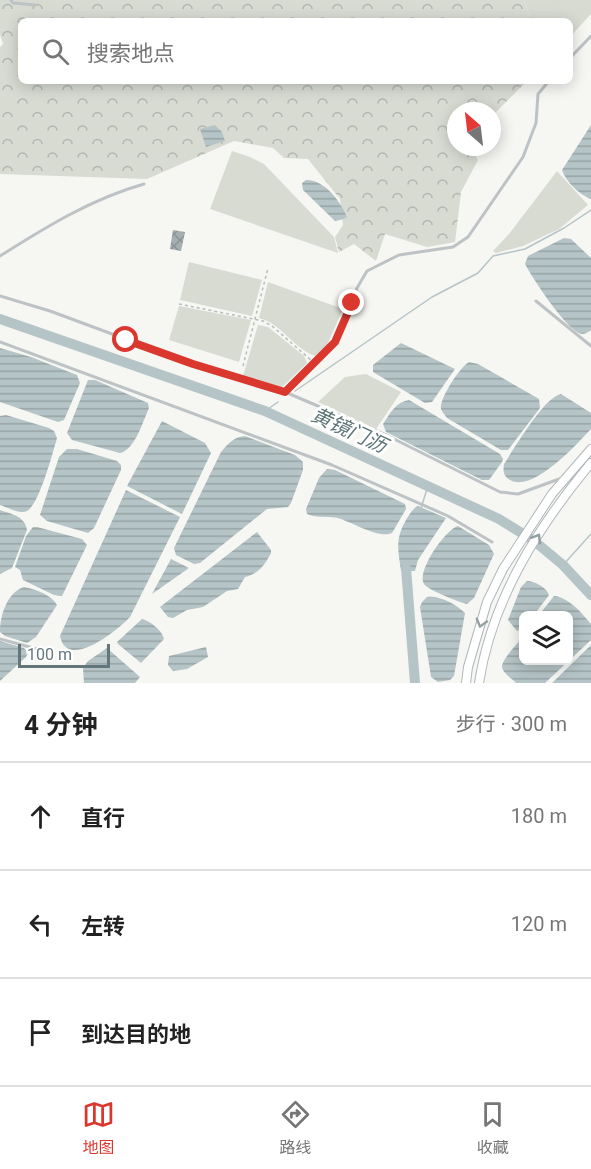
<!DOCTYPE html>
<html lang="zh">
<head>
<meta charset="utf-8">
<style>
	body { margin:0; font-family:Roboto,"Noto Sans SC",sans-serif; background:#f6f6f6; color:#222 }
	.controls { position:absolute; right:18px; bottom:18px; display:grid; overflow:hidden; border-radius:9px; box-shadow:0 3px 15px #0003 }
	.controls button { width:54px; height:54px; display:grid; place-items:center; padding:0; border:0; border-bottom:2px solid #e0e0e0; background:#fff; color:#222; font:30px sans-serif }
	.compass { position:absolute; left:447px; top:102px; width:54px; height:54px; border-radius:50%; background:#fff; box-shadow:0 3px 15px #0003; rotate:332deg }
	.scale { position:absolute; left:18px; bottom:15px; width:92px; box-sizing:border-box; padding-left:6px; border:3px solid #63767c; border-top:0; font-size:16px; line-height:21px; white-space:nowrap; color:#63767c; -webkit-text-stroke:4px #fff; paint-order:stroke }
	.stop { position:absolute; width:18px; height:18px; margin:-14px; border:4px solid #da382f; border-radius:50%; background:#fff }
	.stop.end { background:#da382f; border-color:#fff; box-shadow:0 2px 6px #0008 }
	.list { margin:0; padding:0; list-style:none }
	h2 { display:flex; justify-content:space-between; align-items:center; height:78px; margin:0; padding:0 24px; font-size:26px }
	h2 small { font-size:20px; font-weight:400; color:#767676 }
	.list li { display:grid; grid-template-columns:39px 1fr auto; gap:18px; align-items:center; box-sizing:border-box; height:108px; padding:0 24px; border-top:2px solid #e0e0e0 }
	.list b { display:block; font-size:22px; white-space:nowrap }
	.list em { font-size:20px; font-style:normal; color:#767676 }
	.icon { flex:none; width:33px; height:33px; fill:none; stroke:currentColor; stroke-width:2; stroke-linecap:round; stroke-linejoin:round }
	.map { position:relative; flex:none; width:591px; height:683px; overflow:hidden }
	.search { position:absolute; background:#fff; box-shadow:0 3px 15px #0003; left:18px; right:18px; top:18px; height:66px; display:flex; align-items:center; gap:15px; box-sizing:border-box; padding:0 21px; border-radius:9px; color:#767676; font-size:22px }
	.sheet { height:402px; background:#fff }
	nav { display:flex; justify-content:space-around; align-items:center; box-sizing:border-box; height:84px; border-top:2px solid #e0e0e0; background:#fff; font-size:16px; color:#767676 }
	nav a { display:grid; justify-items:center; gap:3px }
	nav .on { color:#da382f }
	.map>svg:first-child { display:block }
</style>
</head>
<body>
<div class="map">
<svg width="591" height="683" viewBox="0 0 591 683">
	<defs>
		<pattern id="forest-crowns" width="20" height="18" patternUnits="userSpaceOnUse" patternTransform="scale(1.5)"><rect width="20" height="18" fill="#d7dbd2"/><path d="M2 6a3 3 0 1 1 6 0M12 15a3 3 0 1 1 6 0" fill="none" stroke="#b2b6af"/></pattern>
		<pattern id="water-rules" width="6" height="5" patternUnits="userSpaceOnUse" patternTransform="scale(1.5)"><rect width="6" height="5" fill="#b5c4c6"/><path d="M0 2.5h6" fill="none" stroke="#97a4a6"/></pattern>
		<pattern id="building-cross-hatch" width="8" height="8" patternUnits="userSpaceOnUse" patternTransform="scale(1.5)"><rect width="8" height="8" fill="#a5afb2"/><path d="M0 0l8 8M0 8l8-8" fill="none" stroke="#8a9396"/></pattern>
	</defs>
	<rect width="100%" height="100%" fill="#f6f6f3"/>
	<path fill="#d7dbd2" d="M524,0H591V14L570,37V21H535L529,14Z
		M232,151L250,157L264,164L334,237L338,253L210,209Z
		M557,171L588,205L559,229L523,246L496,253L493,251L509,234Z
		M189,262L262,280L252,316L180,300Z
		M268,282L343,309L327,345L315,356C293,348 281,323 259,318Z
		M179,306L251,320L239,362L169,340Z
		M258,325L268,327L304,356L307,363L282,387L243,376Z
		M366,374L401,392L376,429L318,402L345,377Z"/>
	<path fill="url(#forest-crowns)" d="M0,0H524L529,14L535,21H21V81H527L492,116V111H456V147H470L478,160L461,192L455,242L427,247L385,234L376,261L354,244L339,252L335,237L343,225L340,199L308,159L284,158L273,148L234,141L147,179L0,174V47L3,44L0,35Z"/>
	<path fill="url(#water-rules)" d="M215,125L222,132L225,141L206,147L200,129Z
		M591,125V199C580,195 566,182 562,170Z
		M306,180C324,179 341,202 347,217L344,219L335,221L303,190L302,183Z
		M564,238L571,239L591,258V330C589,332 585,334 582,334C567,331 533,279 525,264L528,256Z
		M401,343L455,369L432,402L425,403L373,372V365Z
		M0,348L31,357L77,375L80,383L64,420L58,422L0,402Z
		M469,362L478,364L539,399L540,408L508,450H501L447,418C445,415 442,412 441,409C439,399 460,367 469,362Z
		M88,380H95L148,403L149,408C143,421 135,450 120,453L72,440L67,433Z
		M561,394L591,413V429C577,444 533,493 510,480C503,476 503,471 504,464C514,449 544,397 561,394Z
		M409,400L500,454L503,459L502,462L489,480H482L386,432L383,424C390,413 396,402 409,400Z
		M6,415L49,428L54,431L57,438C53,452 39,505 27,511C20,515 7,507 0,505V416Z
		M162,421L205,443L211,453L182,514L127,486Z
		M245,436L295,455L303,462V470L291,503L288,507L267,509L200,563L194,564L176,555L174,548L221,452C228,444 233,437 245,436Z
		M67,449H77L117,461L121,465V470L94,528L88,533L47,521L40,515L59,457Z
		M327,469L335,470L405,504L406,509L392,533C380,539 353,523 341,519C330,515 318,519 307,514L306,509L319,478Z
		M126,490L180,517L130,617C119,629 67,672 60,636Z
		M418,506L446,518L418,560L415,571H401C398,550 395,539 406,520C410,514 412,509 418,506Z
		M0,510C11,514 25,516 27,530L12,568L0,574Z
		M458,526L489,545L494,554L474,598L467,604C459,602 428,590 424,584C416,571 446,529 458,526Z
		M33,527H37L82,539L87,545L62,596L54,595L23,580L20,570L15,567L26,536Z
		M257,532L271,550V553C265,565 258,574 245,577L238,589L227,591L203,607L187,610L173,618L168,617L160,607Z
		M171,559L189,568L152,594Z
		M527,581C535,581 547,588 549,595L534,615L524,616L523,629L517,631L508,620L521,587Z
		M24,587C35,589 52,595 57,605L36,637L27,643L5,636L0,632C0,616 7,592 24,587Z
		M554,596C568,597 582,613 591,624V640L545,683H516C512,679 503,673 502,667C502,659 518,643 523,637L524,660H568V616L539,615Z
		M427,597C439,595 456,604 465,613L454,676L450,680L438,682L431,677L420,607L422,602Z
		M142,619C150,621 162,630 164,639L141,663L118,644L117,642Z
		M0,641L24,648L28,653L26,657L0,681Z
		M591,645V683H552Z
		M206,647L208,657L187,669L173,671L168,665L169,656Z
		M107,648L140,677L135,683H84L83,668L88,661Z"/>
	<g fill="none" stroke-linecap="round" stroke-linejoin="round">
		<path stroke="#b5c4c6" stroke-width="1.5" d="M295,391L432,297L478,273L493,256L525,249L564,228L591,210
			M265,411L278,402
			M421,508L428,486
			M563,565L591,534"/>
		<path stroke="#b5c4c6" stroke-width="10" d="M0,319L265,411L499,519L533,540L563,565L591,595
			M406,568L415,683"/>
	</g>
	<path fill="url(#building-cross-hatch)" d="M173,230L185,232L181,251L170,249Z"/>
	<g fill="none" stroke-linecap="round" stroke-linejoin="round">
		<g stroke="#b0b7ba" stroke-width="10">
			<path id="secondary" d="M466,683L468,667L487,602L503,569L552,494L591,449
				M479,683C492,599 538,527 591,463"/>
		</g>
		<path stroke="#b8bcbd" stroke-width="1.5" stroke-dasharray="3 3" stroke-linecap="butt" d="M179,304L263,321L272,326L312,361
			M243,366L268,268"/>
		<path stroke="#bdc3c5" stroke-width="3" d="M11,0L13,3L36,5
			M570,58L591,36
			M0,256C46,227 91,199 144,184
			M0,296L50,311L193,364L285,392L386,435L500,492L518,494L562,478
			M536,301L591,346
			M0,342L332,465L448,516L492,542
			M285,392L335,342L357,288L367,271L399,255L453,247L468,237L523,157L536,123L538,94L549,81
			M0,639L37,649"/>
		<use href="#secondary" stroke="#fff" stroke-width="8"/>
	</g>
	<defs><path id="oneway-chevron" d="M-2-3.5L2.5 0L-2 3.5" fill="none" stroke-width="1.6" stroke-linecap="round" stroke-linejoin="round" transform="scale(1.5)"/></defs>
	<g stroke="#929fa3">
		<use href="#oneway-chevron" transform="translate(537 538) rotate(-58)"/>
		<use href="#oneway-chevron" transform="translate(481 623) rotate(106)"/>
	</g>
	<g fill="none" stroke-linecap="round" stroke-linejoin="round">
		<path stroke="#da382f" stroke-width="8" d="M126,340L193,364L285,392L335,342L352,303"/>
	</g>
	<g text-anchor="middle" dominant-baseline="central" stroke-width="6" stroke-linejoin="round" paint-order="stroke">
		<g font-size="20" font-style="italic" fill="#5e7678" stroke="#fff">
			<text transform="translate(349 430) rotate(25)">黄镜门沥</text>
		</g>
	</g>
</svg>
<div class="controls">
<button><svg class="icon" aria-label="layers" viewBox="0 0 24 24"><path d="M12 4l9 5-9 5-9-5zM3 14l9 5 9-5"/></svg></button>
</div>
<svg class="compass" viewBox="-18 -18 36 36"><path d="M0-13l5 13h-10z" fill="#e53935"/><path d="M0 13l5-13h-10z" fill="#767676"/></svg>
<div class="scale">100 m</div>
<div class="stop" style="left:126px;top:340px"></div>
<div class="stop end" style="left:352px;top:303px"></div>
<div class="search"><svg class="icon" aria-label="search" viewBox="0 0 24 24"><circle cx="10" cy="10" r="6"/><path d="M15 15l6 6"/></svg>搜索地点</div>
</div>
<section class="sheet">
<h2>4 分钟<small>步行 · 300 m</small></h2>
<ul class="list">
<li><svg class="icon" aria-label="ahead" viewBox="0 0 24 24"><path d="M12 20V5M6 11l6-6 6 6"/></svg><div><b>直行</b></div><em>180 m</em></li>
<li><svg class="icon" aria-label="left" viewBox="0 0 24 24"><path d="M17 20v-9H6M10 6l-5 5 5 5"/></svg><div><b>左转</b></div><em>120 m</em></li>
<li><svg class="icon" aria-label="arrive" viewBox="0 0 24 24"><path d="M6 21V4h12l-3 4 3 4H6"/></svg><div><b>到达目的地</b></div></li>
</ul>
</section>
<nav>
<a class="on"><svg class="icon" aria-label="map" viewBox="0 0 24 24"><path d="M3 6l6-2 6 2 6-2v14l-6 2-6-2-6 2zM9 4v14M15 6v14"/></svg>地图</a>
<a><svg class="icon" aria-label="directions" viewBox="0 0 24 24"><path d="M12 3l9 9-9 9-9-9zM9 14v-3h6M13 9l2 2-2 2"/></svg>路线</a>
<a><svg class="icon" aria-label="saved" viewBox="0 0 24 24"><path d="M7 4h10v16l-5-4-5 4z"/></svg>收藏</a>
</nav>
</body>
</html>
